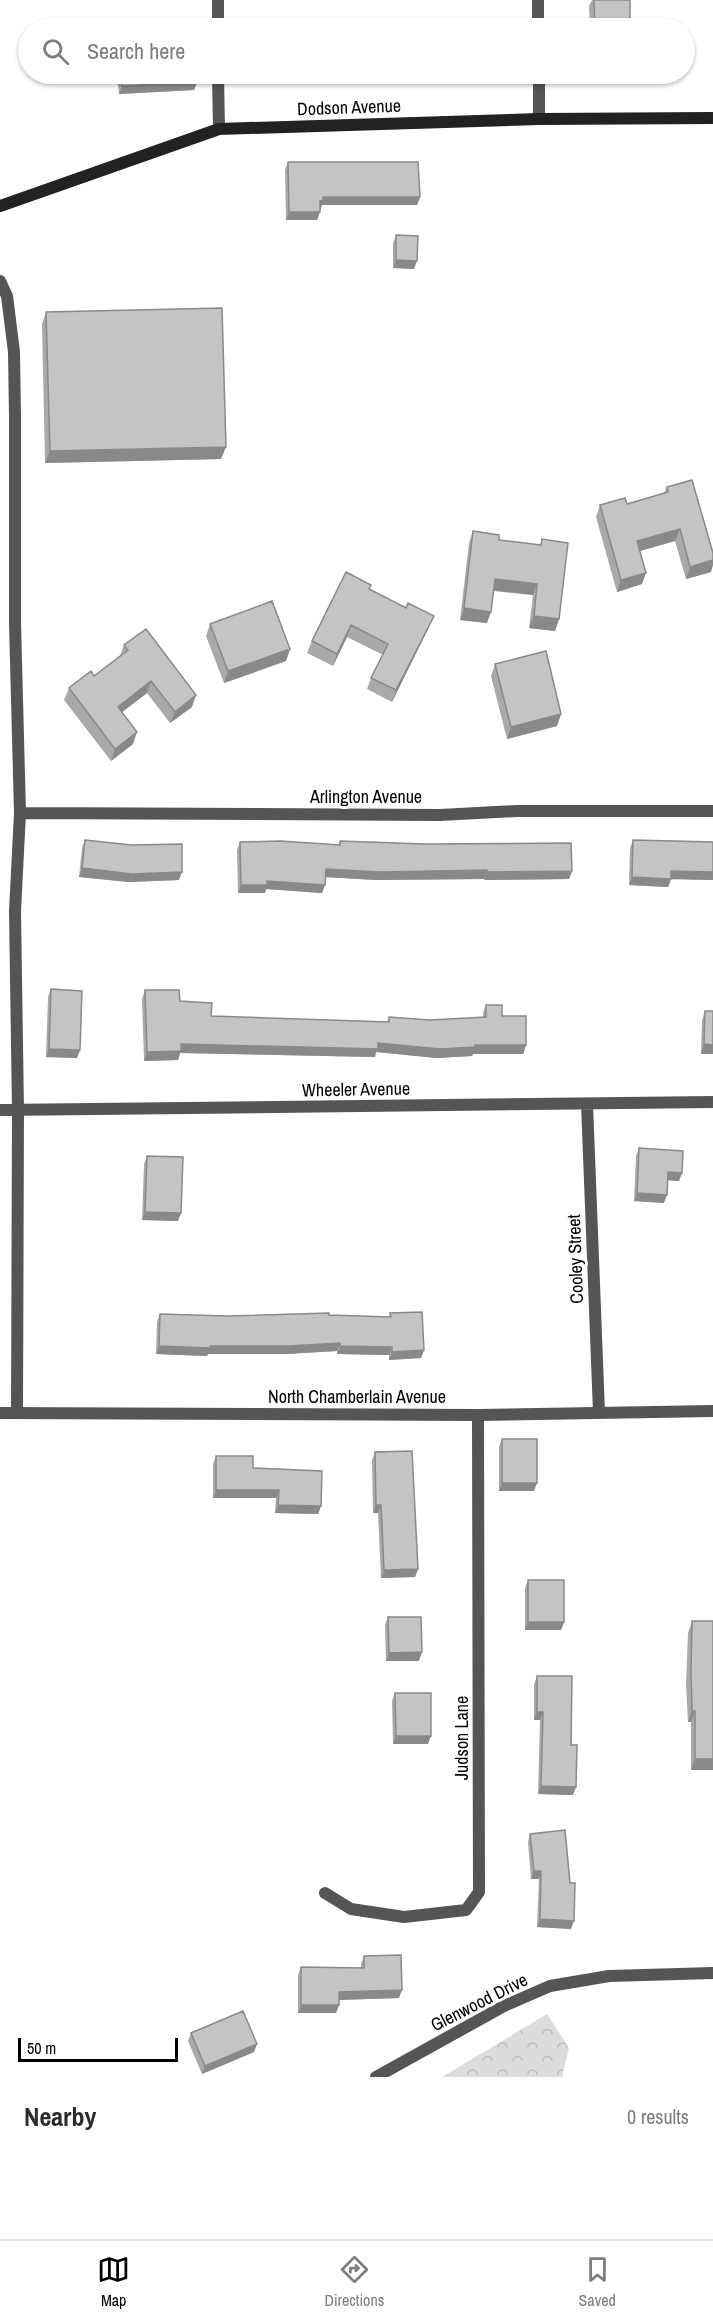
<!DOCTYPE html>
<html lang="en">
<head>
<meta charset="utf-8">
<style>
	body { margin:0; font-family:"Archivo Narrow",sans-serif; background:#f7f7f7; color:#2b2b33 }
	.scale { position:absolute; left:18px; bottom:15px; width:160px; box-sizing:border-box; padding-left:6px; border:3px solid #000; border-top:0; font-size:16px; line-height:21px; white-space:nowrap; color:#000; -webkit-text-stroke:4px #fff; paint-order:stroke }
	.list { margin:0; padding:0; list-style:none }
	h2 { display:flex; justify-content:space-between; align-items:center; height:78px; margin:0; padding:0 24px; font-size:26px }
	h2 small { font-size:20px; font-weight:400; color:#7c7c81 }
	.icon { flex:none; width:33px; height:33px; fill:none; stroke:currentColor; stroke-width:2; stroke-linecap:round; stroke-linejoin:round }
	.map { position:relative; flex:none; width:713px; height:2077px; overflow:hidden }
	.search { position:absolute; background:#fff; box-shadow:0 2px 4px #0004; left:18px; right:18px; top:18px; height:66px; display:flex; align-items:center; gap:15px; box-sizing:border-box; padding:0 21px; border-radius:33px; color:#7c7c81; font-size:22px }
	.sheet { height:162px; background:#fff }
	nav { display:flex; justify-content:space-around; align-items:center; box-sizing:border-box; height:84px; border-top:2px solid #e1e1e2; background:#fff; font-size:16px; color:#7c7c81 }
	nav a { display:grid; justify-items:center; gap:3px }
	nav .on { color:#000 }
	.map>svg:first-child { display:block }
</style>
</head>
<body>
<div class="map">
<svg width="713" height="2077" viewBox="0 0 713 2077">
	<defs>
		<pattern id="forest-crowns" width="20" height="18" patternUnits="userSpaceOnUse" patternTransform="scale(1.5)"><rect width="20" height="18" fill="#dcdcdc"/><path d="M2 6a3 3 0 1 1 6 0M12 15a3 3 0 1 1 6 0" fill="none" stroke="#bbb"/></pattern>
	</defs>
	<rect width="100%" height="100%" fill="#fff"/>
	<path fill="url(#forest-crowns)" d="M547,2014L569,2048L562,2077H442Z"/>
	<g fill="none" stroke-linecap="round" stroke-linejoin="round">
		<path stroke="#555" stroke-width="12" d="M218,0V28
			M538,0V28
			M218,74L219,129
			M539,74V119
			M0,281L7,296L14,352L15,416V623L20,813L15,911L18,1110L17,1412
			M20,813L440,815L517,811H713
			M587,1104L599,1412
			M0,1110L713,1102
			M325,1893L351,1909L404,1917L466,1910L479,1892L478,1415"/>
		<path stroke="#555" stroke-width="12" d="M0,1413L478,1415L713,1411
			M376,2077L504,2006L550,1986L609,1976L713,1973"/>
		<path stroke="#222" stroke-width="12" d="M0,206L219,129L539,119L713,118"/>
	</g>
	<path fill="#a9a9a9" d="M592,0H630V28H590L589,6Z
		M117,74H197V82L194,90L119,94Z
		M288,162L420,197L417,205H322L317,220H286L285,170Z
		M396,235L414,269L393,268V243Z
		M46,312L221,459L45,463L42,324Z
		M667,487L711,572L686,579L675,541L640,551L642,584L617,592L596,517L600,505L627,504L664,493Z
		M473,531L499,540L540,545L542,539L559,619L555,631L529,628L533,595L493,591L487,623L460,620L469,543Z
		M370,589L429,627L392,702L367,689L371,678L383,655L347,637L333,666L307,653L312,641Z
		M210,624L290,649L286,661L224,683L206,636Z
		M124,645L192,707L170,723L147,693L122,712L133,744L111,761L64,700L69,688L94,676L120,656Z
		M495,664L561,714L557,726L507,739L491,676Z
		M85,840L179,880L129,882L79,877L82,848Z
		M633,840L713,842V880L671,879L668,887L629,885L630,848Z
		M340,841L572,871L569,879L484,880V879L376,880L326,877L322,893L266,889L265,893H238L237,850L240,842L339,845Z
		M51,989L80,1050L77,1058L46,1057L48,997Z
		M145,990L180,1001L211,1016L387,1022L389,1017L430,1020L483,1017V1013L486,1005L502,1016L526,1045L523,1054H473L472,1056L437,1058L376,1052L375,1057L180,1053L178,1060L144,1061L142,999Z
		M705,1011L713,1054H701L702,1020Z
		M639,1148L682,1173L679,1181L667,1180L664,1203L634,1201L636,1156Z
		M147,1156L178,1221L142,1220L144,1164Z
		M390,1313L424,1350L421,1358L389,1360V1355L337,1354V1351L286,1354H208L207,1356L156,1354L157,1322L160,1314L227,1316L329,1315L389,1317Z
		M502,1439L534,1491H499V1447Z
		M375,1452L418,1569L415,1577L381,1578L378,1513H373L372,1460Z
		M216,1456L253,1468L321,1506L318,1514L275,1513L276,1498H213V1464Z
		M528,1580L564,1622L561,1630H525V1588Z
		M388,1617L419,1661H386L385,1625Z
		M692,1621H713V1770H691V1722H688L686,1684L688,1633Z
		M537,1676L571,1745L573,1795L538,1794L540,1720H534V1684Z
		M395,1693L428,1744H393L392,1701Z
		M530,1834L571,1929L537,1927L539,1879H531L528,1842Z
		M364,1956L399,1998L339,2000V2005L336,2013H298V1975L301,1967L361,1968V1964Z
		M191,2033L254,2052L202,2074L188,2041Z"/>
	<path fill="#898989" d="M262,74H290V75L261,76Z
		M346,74H503L501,78L456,81H343Z
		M197,82L194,90L119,94L122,86Z
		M323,197H420L417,205H322L320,209H317L320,201Z
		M289,212H320L317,220H286Z
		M396,260L417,261L414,269L393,268Z
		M226,447L221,459L45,463L50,451Z
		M680,529L675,541L633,553L637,541Z
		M713,560V565L711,572L686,579L690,567Z
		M646,573L642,584L617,592L621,580Z
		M495,579L537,584L533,595L491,590Z
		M464,608L491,612L487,623L460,620Z
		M434,616L429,627L392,702L396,690Z
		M534,616L559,619L555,631L529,628Z
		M351,625L347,637L333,666L337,654Z
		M290,649L286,661L224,683L228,671Z
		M151,681L147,693L113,719L118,707Z
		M196,695L192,707L170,723L175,712Z
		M561,714L557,726L507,739L511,727Z
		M137,732L133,744L111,761L115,749Z
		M82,868L182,872L179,880L129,882L79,877Z
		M326,869L487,870L484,879L376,880L323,877Z
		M572,871L569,879L484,880L487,872Z
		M671,871L713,872V880L668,879Z
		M632,877L671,879L668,887L629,885Z
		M267,881L325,885L322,893L266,889L265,893H238L241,885Z
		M378,1043L526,1045L523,1054H473L472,1056L437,1058L376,1052L375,1057L180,1053L178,1060L144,1061L147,1052L181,1044Z
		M704,1044L713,1045V1054H701Z
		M49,1049L80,1050L77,1058L46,1057Z
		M668,1172L682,1173L679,1181L665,1180Z
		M637,1193L667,1195L664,1203L634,1201Z
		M145,1212L181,1213L178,1221L142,1220Z
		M340,1343L337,1351L286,1354H208L207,1356L156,1354L159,1346Z
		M340,1346L392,1347L389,1355L337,1354Z
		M424,1350L421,1358L389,1360L392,1352Z
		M502,1483H537L534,1491H499Z
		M216,1490H279L276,1498H213Z
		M278,1505L321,1506L318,1514L275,1513Z
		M376,1505H381L378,1513H373Z
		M418,1569L415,1577L381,1578L384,1570Z
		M528,1622H564L561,1630H525Z
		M422,1652L419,1661H386L389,1653Z
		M692,1711H695L691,1722H688Z
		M537,1712H543L540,1720H534Z
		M396,1736H431L428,1744H393Z
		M695,1759H713V1770H691Z
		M541,1786L576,1787L573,1795L538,1794Z
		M534,1871H541L539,1879H531Z
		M540,1919L574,1921L571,1929L537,1927Z
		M402,1990L399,1998L336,2000L339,1992Z
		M301,2005H339L336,2013H298Z
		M257,2044L254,2052L202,2074L205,2066Z"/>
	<path fill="#c4c4c4" stroke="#898989" stroke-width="1.5" d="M594,0H630V28H595Z
		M346,20H373V28L468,25V27L487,26L488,28H346Z
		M121,74H197V82L122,86Z
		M288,162H418L420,197H323V201H320V212H289Z
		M396,235L418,236L417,261L396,260Z
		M222,308L226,447L50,451L46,312Z
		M692,480L713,553V560L690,567L680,529L637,541L646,573L621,580L600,505L625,498L627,504L668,492L667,487Z
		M473,531L499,535V540L541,545L542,539L568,543L559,619L534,616L537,584L495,579L491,612L464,608Z
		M346,572L371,585L369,589L406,608L408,603L434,616L396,690L371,678L388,644L351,625L337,654L312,641Z
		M272,601L290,649L228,671L210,624Z
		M146,629L196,695L175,712L151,681L118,707L137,732L115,749L69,688L91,671L94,676L128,650L124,645Z
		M546,651L561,714L511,727L495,664Z
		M85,840L132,845L182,844V872L132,874L82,868Z
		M633,840L713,842V872L671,871V879L632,877Z
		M280,841L340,845V841L425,844L571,843L572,871L487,872V870L379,872L326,869L325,885L267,881V885H241L240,842Z
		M51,989L82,991L80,1050L49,1049Z
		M145,990H179L180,1001L212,1003L211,1016L389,1022V1017L430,1020L486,1017V1005H502V1016H526V1045H475V1047L440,1049L378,1043V1049L181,1044V1051L147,1052Z
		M705,1011H713V1045L704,1044Z
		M639,1148L683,1151L682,1173L668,1172L667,1195L637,1193Z
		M147,1156L183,1157L181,1213L145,1212Z
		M422,1312L424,1350L392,1352V1347L340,1346V1343L289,1346H210V1348L159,1346L160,1314L227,1316L329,1313V1315L391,1317L390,1313Z
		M502,1439H537V1483H502Z
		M412,1451L418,1569L384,1570L381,1505H376L375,1452Z
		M216,1456H253V1468L322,1471L321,1506L278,1505L279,1490H216Z
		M528,1580H564V1622H528Z
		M388,1617H421L422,1652L389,1653Z
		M692,1621H713V1759H695V1711H692L691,1672Z
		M537,1676H572L571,1745H577L576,1787L541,1786L543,1712H537Z
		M395,1693H431V1736H396Z
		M565,1830L570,1883H575L574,1921L540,1919L541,1871H534L530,1834Z
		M401,1955L402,1990L339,1992V2005H301V1967L364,1968V1956Z
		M243,2011L257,2044L205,2066L191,2033Z"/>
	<g text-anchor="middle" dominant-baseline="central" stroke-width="6" stroke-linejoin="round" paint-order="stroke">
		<g font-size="18" fill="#000" stroke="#fff">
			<text transform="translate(349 107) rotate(-2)">Dodson Avenue</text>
			<text x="366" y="796">Arlington Avenue</text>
			<text transform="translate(356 1089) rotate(-1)">Wheeler Avenue</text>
			<text transform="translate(575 1259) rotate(-92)">Cooley Street</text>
			<text x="357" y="1396">North Chamberlain Avenue</text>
			<text transform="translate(461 1738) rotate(-90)">Judson Lane</text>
			<text transform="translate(479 2002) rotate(-27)">Glenwood Drive</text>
		</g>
	</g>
</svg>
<div class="scale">50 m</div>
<div class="search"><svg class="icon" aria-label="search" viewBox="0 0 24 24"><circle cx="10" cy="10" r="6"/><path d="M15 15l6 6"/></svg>Search here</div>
</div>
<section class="sheet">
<h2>Nearby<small>0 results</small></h2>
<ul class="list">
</ul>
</section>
<nav>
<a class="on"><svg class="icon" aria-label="map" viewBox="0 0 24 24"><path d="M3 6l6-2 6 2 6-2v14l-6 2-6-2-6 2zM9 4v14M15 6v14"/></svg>Map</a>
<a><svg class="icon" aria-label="directions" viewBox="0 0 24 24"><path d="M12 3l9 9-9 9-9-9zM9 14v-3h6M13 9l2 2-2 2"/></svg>Directions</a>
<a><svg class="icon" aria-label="saved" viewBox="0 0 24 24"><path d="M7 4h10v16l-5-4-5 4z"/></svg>Saved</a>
</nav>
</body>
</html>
